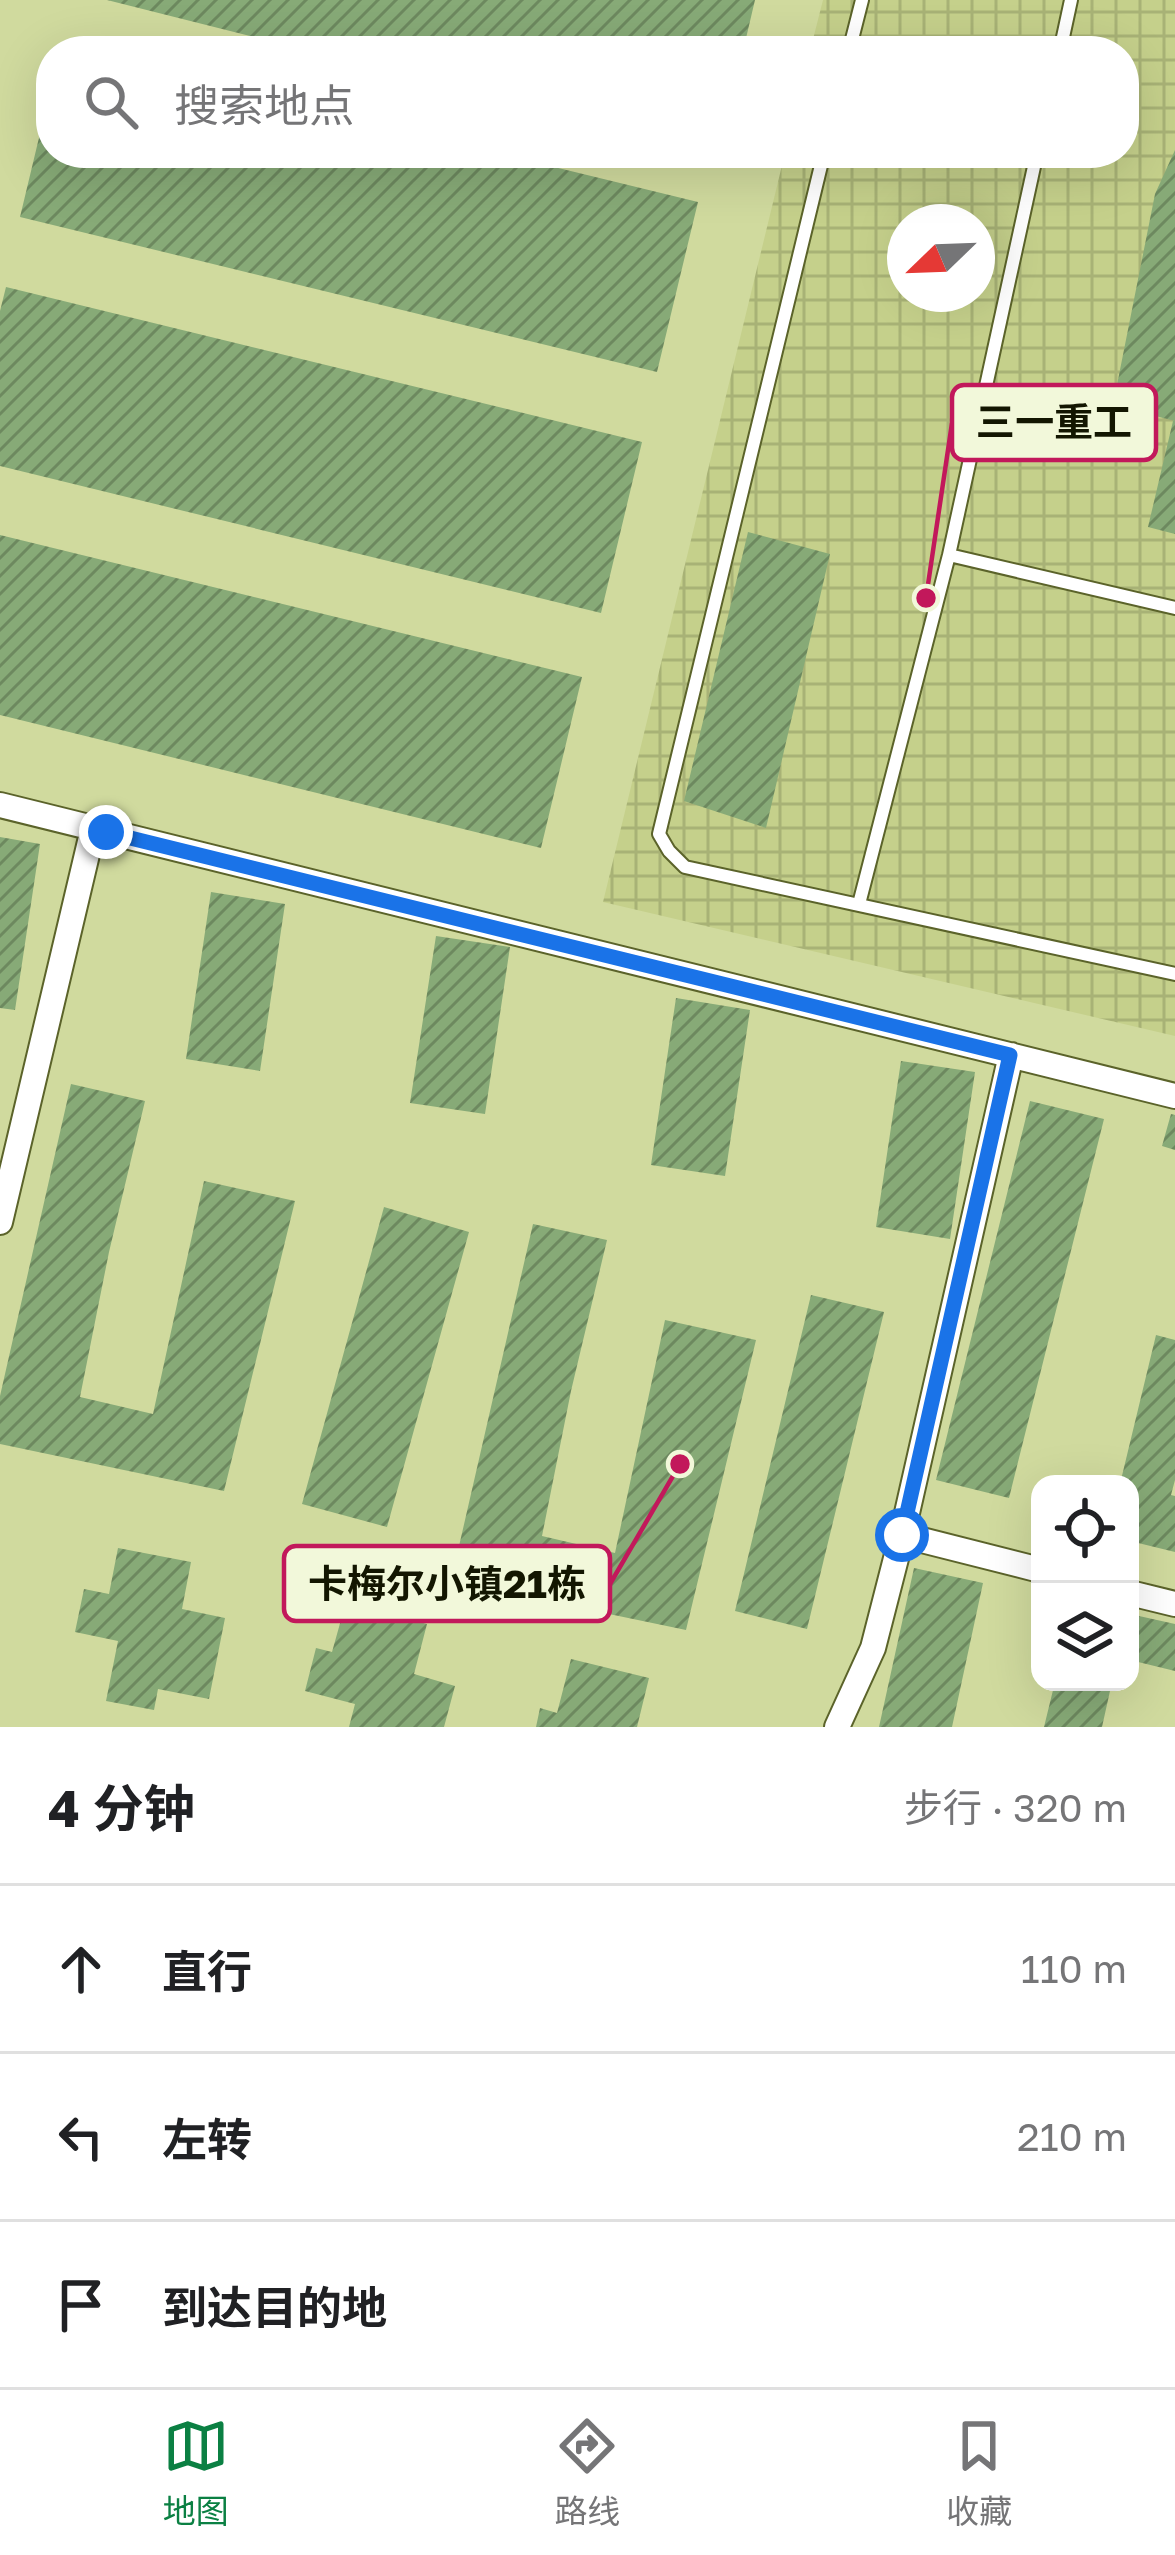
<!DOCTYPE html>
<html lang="zh">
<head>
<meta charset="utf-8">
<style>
	body { margin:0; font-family:"Golos Text","Noto Sans SC",sans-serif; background:#f2f2f2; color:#202124 }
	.controls { position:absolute; right:36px; bottom:36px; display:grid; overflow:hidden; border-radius:24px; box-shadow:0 12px 48px #0002 }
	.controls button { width:108px; height:108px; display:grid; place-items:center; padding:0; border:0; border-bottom:3px solid #e0e0e0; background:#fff; color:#202124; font:60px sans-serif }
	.compass { position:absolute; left:887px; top:204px; width:108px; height:108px; border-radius:50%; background:#fff; box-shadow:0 12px 48px #0002; rotate:247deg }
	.stop { position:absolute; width:36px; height:36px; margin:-27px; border:9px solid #1a73e8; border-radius:50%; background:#fff }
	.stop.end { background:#1a73e8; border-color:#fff; box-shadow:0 3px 12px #0008 }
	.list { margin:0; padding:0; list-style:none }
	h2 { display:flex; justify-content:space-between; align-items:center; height:156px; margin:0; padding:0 48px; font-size:51px }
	h2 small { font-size:39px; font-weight:400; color:#757577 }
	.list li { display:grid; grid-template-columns:78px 1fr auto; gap:36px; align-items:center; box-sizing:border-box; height:168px; padding:0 48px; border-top:3px solid #e0e0e0 }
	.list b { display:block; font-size:45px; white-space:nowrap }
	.list em { font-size:39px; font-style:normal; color:#757577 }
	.icon { flex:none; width:66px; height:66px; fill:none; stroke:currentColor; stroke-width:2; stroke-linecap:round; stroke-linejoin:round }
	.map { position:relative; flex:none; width:1175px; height:1727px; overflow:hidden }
	.search { position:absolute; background:#fff; box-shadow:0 12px 48px #0002; left:36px; right:36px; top:36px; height:132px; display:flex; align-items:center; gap:30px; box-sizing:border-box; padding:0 42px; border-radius:48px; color:#757577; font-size:45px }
	.sheet { height:660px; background:#fff }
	nav { display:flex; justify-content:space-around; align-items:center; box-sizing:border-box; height:168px; border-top:3px solid #e0e0e0; background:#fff; font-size:33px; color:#757577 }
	nav a { display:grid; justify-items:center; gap:6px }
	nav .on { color:#0b8043 }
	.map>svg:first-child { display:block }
</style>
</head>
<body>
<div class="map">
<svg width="1175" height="1727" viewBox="0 0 1175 1727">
	<defs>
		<pattern id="industrial-grid" width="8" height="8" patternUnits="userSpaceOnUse" patternTransform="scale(3)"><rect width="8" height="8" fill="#c5d08b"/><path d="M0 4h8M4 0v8" fill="none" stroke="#a8b276"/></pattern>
		<pattern id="building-hatch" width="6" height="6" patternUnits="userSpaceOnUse" patternTransform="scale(3)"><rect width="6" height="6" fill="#87aa77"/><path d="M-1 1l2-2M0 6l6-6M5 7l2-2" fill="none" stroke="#6d895f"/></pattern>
	</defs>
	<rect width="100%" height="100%" fill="#d0da9e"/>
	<path fill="url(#industrial-grid)" fill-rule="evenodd" d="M823,0H1175V1036L603,902L785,153H1124V51H810ZM905,222H977V294H905Z"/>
	<path fill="url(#building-hatch)" d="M107,0H755L743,51H309Z
		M49,96L51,153H497L698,202L657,372L20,217Z
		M1175,150V421L1113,405L1155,194Z
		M6,287L642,442L601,613L0,466V311Z
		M1173,421H1175V534L1148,527Z
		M748,532L830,554L766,828L684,801Z
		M0,535L582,677L541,848L0,715Z
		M0,837L40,844L15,1010L0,1008Z
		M211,892L285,904L260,1071L186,1059Z
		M436,936L510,947L485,1114L410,1103Z
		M676,998L750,1010L725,1176L651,1165Z
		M901,1061L975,1072L950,1239L876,1227Z
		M71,1084L145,1101L109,1252L80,1397L153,1414L204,1181L295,1201L224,1491L0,1444V1396Z
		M1030,1101L1104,1119L1009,1498L936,1480Z
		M1171,1114L1175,1115V1150L1162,1146Z
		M384,1207L469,1232L387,1527L302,1504Z
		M533,1224L607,1240L571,1391L542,1536L615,1553L665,1320L756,1340L686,1630L451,1581Z
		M811,1295L884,1312L807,1629L735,1611Z
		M1156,1335L1175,1340V1480L1171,1495L1175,1496V1552L1130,1541V1484H1120Z
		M118,1548L191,1562L182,1609L225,1618L209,1699L158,1689L154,1710L106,1701L118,1641L75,1632L84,1589L109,1594Z
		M914,1568L983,1583L952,1727H879Z
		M346,1602L427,1624L414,1674L455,1686L444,1727H349L355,1704L305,1691L316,1648L332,1652Z
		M1130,1614L1175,1624V1671L1130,1660Z
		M571,1659L649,1678L637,1727H536L540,1708L557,1713Z
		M1055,1682H1112L1102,1727H1044Z"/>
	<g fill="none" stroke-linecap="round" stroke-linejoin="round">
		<g stroke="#5b632a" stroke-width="16">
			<path id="lane" d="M849,51L862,0
				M1060,51L1071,0
				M824,153L659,834L669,851L685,867L1175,974
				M949,555L1175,608
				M859,904L949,555L1037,153"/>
		</g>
		<g stroke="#5b632a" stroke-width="28">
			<path id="street" d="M0,805L1175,1096
				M0,1222L93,829
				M902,1535L1040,1570
				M1130,1593L1175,1604
				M837,1727L873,1648L902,1535L1011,1055"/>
		</g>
		<use href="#lane" stroke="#fff" stroke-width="12"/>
		<use href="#street" stroke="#fff" stroke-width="24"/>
	</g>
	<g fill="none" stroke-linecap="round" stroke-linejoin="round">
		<path stroke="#1a73e8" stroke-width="15" d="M106,832L1010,1055L902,1535"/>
	</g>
	<path fill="none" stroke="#c2185b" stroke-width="4.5" d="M926 598L952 423M680 1464L610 1584"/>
	<g fill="#c2185b" stroke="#f2f8da" stroke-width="4.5">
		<circle cx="926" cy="598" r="12"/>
		<circle cx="680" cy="1464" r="12"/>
	</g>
	<g fill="#f2f8da" stroke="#c2185b" stroke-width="4.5">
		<rect x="952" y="385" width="204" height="75" rx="12"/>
		<rect x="284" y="1546" width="326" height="75" rx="12"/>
	</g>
	<g font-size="39" text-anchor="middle" font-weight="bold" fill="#131601">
		<text x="1054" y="436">三一重工</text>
		<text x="447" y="1598">卡梅尔小镇21栋</text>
	</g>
</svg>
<div class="controls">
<button><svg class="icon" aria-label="locate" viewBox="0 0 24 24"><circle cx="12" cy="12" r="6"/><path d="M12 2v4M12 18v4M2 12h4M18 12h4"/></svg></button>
<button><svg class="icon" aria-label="layers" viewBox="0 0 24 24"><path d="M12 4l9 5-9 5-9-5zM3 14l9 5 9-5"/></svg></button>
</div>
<svg class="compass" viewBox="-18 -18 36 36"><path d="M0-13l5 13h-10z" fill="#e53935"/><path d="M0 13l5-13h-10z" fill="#757577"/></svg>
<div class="stop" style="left:902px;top:1535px"></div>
<div class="stop end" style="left:106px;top:832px"></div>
<div class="search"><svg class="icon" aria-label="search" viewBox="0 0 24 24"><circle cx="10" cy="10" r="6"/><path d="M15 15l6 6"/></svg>搜索地点</div>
</div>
<section class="sheet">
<h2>4 分钟<small>步行 · 320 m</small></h2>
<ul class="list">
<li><svg class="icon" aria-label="ahead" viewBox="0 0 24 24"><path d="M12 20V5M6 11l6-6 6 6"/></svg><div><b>直行</b></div><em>110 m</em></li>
<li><svg class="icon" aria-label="left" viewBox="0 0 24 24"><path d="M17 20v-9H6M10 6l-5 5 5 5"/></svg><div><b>左转</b></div><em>210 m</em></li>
<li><svg class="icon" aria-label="arrive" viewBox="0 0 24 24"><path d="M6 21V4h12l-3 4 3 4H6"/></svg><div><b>到达目的地</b></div></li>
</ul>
</section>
<nav>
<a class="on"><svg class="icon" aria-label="map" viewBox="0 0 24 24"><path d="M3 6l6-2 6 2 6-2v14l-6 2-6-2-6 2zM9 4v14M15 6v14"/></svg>地图</a>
<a><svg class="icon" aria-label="directions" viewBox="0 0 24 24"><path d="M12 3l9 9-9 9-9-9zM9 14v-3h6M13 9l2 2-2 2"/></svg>路线</a>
<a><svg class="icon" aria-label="saved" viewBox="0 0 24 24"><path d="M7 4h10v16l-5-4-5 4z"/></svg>收藏</a>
</nav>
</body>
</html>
